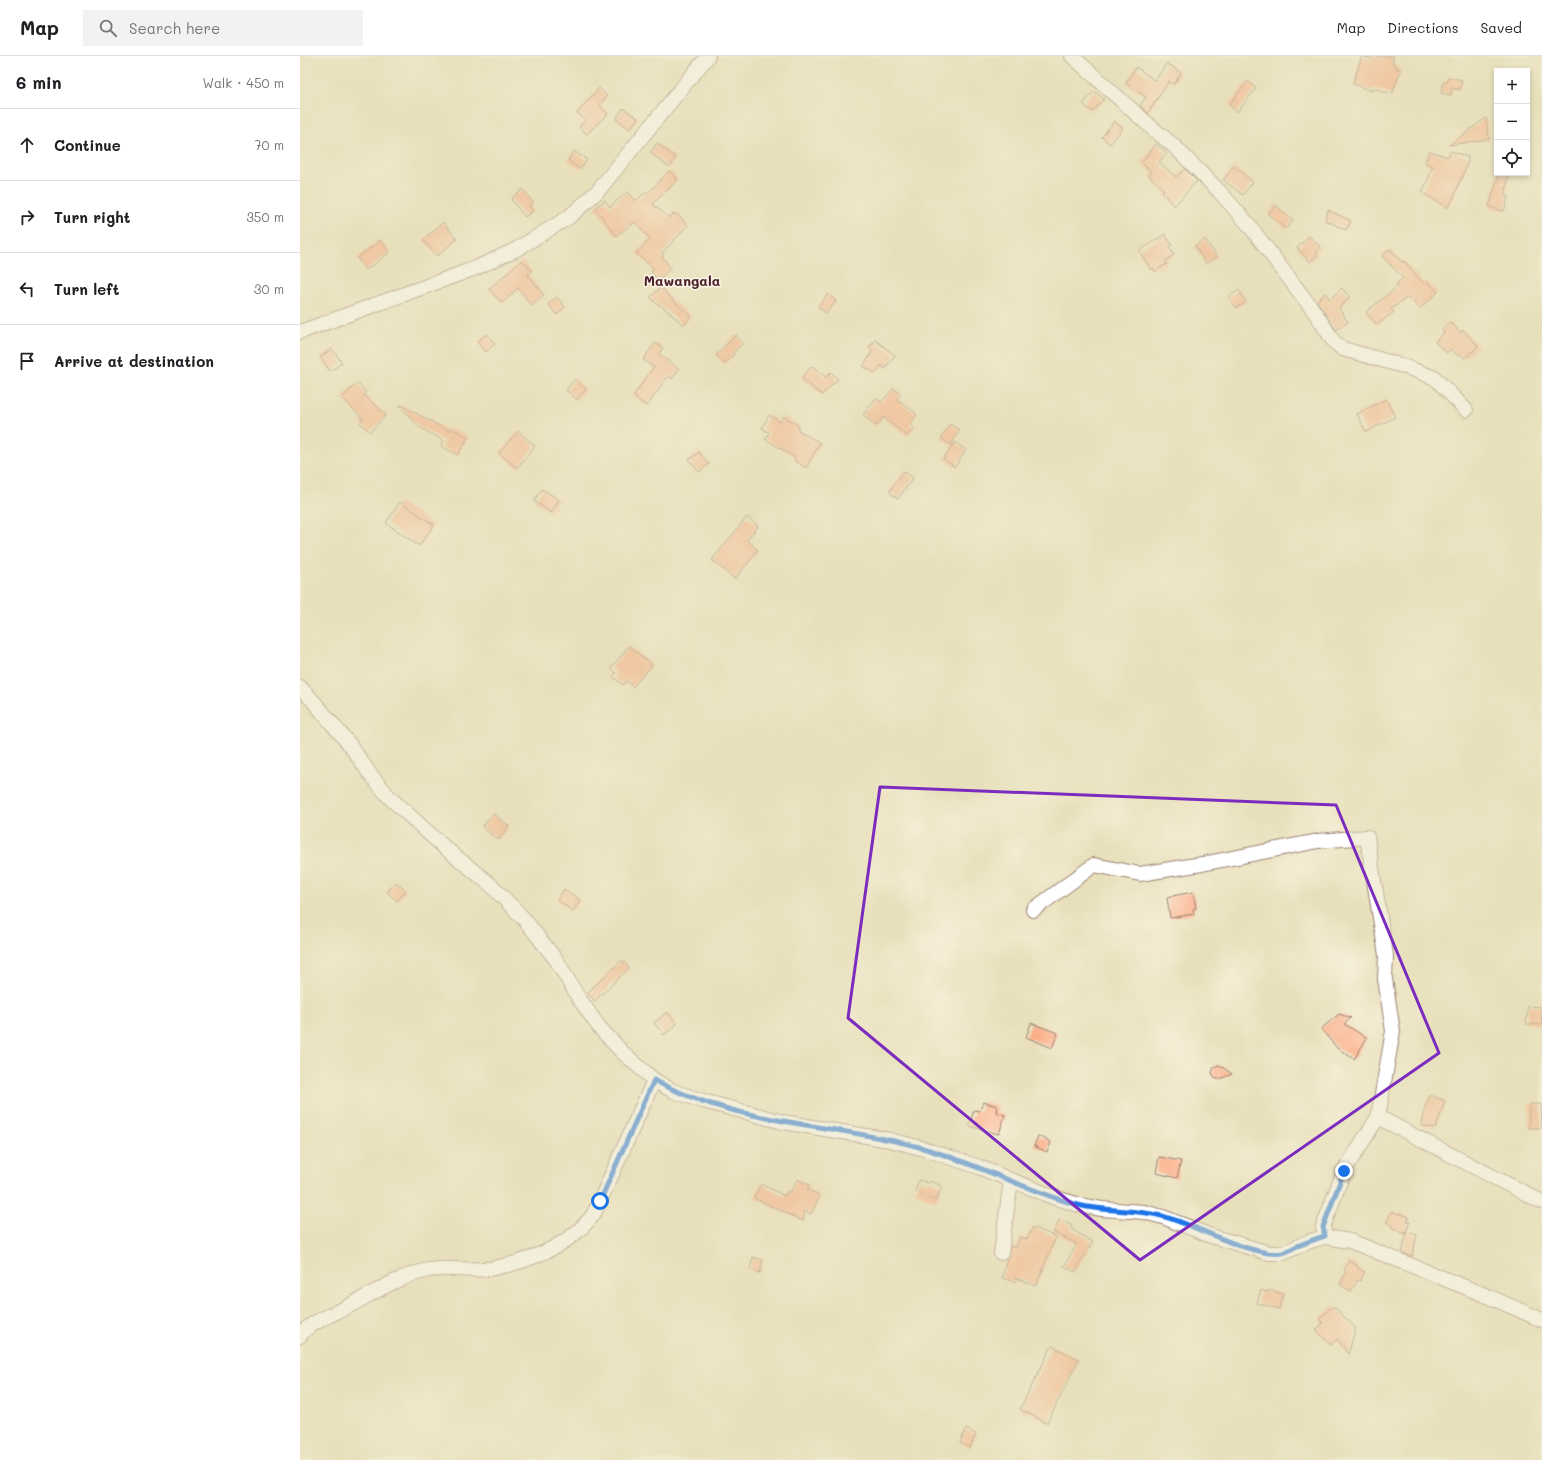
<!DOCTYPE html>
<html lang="en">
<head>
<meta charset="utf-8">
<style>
	body { margin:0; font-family:Mali,sans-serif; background:#f2f2f2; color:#202124 }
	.controls { position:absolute; right:12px; top:12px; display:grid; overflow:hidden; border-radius:0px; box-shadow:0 2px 6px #0003 }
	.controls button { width:36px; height:36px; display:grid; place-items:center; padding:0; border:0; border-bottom:1px solid #e0e0e0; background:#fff; color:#202124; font:20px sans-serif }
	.stop { position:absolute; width:12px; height:12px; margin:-9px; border:3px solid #1a73e8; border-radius:50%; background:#fff }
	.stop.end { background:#1a73e8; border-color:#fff; box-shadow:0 1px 4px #0008 }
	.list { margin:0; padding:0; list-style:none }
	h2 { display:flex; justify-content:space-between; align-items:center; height:52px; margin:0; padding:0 16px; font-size:17px }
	h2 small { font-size:13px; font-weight:400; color:#757577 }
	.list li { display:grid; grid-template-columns:26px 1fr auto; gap:12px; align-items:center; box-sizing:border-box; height:72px; padding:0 16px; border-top:1px solid #e0e0e0 }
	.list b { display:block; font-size:15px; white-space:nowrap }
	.list em { font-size:13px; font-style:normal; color:#757577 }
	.icon { flex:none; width:22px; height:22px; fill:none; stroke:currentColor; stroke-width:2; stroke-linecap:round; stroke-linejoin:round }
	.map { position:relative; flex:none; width:1242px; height:1404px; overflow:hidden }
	header { display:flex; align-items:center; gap:24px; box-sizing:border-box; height:56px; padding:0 20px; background:#fff; border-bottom:1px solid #e0e0e0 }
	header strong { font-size:19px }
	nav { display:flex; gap:22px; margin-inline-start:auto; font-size:14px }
	.search { width:280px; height:36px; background:#f2f2f2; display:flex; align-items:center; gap:10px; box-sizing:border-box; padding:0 14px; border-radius:0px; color:#757577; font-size:15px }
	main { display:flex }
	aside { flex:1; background:#fff }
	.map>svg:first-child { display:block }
</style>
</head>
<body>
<header>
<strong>Map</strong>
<div class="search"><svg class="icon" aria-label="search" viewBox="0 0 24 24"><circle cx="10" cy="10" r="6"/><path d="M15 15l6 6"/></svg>Search here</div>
<nav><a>Map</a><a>Directions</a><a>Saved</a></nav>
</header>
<main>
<aside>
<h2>6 min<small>Walk · 450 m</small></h2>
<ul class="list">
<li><svg class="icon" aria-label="ahead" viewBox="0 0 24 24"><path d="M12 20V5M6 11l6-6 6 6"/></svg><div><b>Continue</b></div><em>70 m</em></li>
<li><svg class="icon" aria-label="right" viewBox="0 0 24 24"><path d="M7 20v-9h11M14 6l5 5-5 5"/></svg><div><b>Turn right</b></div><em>350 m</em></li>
<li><svg class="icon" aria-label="left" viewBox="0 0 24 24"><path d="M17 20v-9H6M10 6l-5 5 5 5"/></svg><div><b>Turn left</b></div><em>30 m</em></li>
<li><svg class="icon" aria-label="arrive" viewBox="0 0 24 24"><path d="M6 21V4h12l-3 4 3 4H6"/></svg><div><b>Arrive at destination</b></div></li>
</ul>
</aside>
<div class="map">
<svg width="1242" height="1404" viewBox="0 0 1242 1404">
	<rect width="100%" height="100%" fill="#fcf5e5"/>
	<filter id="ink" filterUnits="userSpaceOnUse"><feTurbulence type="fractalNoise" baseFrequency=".025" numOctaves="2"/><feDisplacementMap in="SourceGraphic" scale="8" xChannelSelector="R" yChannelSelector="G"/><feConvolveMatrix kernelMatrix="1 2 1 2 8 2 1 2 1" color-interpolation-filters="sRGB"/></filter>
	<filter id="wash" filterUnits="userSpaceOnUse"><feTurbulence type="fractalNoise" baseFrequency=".012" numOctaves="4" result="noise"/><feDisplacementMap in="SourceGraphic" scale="16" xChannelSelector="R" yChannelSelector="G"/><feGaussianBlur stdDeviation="0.9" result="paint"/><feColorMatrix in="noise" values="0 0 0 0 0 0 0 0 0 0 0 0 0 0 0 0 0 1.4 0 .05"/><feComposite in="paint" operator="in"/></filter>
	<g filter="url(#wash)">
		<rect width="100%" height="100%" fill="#e8e0bb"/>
		<g id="blocks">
			<path fill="#faad87" d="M1062,0L1072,3L1073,0H1094L1092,7L1097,9L1096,12L1101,14L1092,38L1073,32L1072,35L1053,28Z
				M867,7L881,17L874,28L869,25L848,57L840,50L846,41L826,27L836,11L855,25Z
				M1148,21L1162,24L1160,34L1152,32L1151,39L1141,37L1143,26H1147Z
				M948,25L956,32L937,56L929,49Z
				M299,32L307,40L300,49L308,58L287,78L279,71L286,64L277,57Z
				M794,35L804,43L792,56L783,48Z
				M323,52L338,62L330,73L316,63Z
				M1186,62L1189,83L1149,89Z
				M814,65L823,72L810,88L802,81Z
				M357,87L376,102L369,111L350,97Z
				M856,88L867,97L859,106L876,121L885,113L897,125L874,150L862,136L864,134L849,120L852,116L841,107Z
				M274,95L287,104L280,113L268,104Z
				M1129,95L1148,101L1150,95L1168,101V105L1162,123L1161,122L1153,143L1147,152L1122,136L1128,124L1133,110L1125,107Z
				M934,110L953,126L943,139L923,124Z
				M369,115L378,123L353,148L369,162L373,158H377L388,169L362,197L364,199L362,201L371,212L358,224L351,216L354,213L336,197L350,183L335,166L316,180L295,152L305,144L310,151L327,136L335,145L346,136L348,137Z
				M1199,117H1209L1205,140L1208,141L1204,155L1189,151Z
				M223,133L233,147L229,150L233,155L225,161L211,143Z
				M976,149L993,165L986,173L968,158Z
				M1028,154L1051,165L1046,174L1025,164Z
				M143,166L157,183L137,200L123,184Z
				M865,178L872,189L869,191L874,199L865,205L867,208L855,215L853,212L851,214L839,195Z
				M1009,180L1020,191L1016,196L1018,198L1010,206L997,192Z
				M905,183L917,201L906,208L895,190Z
				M80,184L90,196L66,214L57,202Z
				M1090,193L1103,207L1104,205L1124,228L1127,225L1138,236L1120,253L1108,241L1091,253L1094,256L1077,269L1066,256L1098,230L1096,228L1103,222L1082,200Z
				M222,204L232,215L228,218L244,239L231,249L218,232L202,247L189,233Z
				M361,231L373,245L391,260L384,269L359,248L358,249L350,241Z
				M1042,232L1050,241L1039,252L1048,266L1036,274L1017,245L1025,237L1030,243Z
				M939,234L946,246L936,252L928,241Z
				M528,238L536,245L526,257L518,251Z
				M257,241L265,251L257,259L248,248Z
				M1150,266L1161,277L1163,274L1178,290L1165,302L1160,298L1158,300L1150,293L1147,297L1135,286L1144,277L1142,274Z
				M187,278L195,288L186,296L177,286Z
				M436,279L443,287L433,297L434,299L424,308L416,299Z
				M575,284L595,299L585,313L581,309L577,316H573L563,310L573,295L569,292Z
				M355,287L363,292L359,298L379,313L372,323L368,320L347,350L333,340L354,311L343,304Z
				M32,293L42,307L30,315L20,301Z
				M512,310L526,321L531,316L538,323L522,339L501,322Z
				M275,323L286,333L277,344L266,334Z
				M57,327L66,336L64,339L86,359L70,376L60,367L63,363L42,342Z
				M594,332L601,338L597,343L617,358L610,368L614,372L607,380L583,361L576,370L563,359L576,342L581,346Z
				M1086,343L1095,361L1066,376L1057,358Z
				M101,349L149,375L151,372L168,381L158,399L141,390L144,385L119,371L100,350Z
				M469,359L480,366L483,360L498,369V374L520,387L506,412L494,404L495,401L465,383L469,377L462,372Z
				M650,368L660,374L651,389L641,382Z
				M218,375L235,390L217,412L199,397Z
				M655,386L666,394L655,411L643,403Z
				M399,396L409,408L399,416L389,404Z
				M604,415L613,422L598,443L589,436Z
				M242,433L259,444L251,457L234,445Z
				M100,446L134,469L119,490L86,467Z
				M447,461L458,470L447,484L458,494L435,523L412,504Z
				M329,590L352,609L333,631L326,625L323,629L313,621L316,617L311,612Z
				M193,758L209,770L198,784L182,771Z
				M96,826L106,835L97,845L87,836Z
				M264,833L280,844L273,855L257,844Z
				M893,836L896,852L893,853L894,858L870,862L867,841Z
				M322,904L329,912L295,945L287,937Z
				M1228,950L1242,951V969L1226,968Z
				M367,956L377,968L364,979L354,967Z
				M1039,958L1051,962L1044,968L1067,982L1054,1003L1037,992L1021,973Z
				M731,967L758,977L752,992L726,981Z
				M918,1009L921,1010L932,1018L920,1023H916L912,1017L914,1011Z
				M1130,1039L1145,1045L1136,1072L1122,1070L1125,1051Z
				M683,1046L697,1050L696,1056L705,1059L699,1078L669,1070L674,1054L680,1055Z
				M1229,1048H1241L1242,1072H1229Z
				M738,1080L751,1086L747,1096L734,1090Z
				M859,1101L881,1105L877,1122L856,1117Z
				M497,1123L509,1129L507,1133L520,1140L511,1158L505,1155L503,1165L454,1142L461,1128L485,1140L487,1135L490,1137Z
				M619,1124L628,1127L629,1125L642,1130L636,1145L615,1136Z
				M1092,1155L1098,1158L1099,1157L1109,1161L1107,1165L1110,1166L1105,1178L1091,1171L1092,1169L1086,1166Z
				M760,1163L772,1170L771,1173L793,1186L775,1216L764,1210L777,1188L753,1176Z
				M733,1171L756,1181L736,1230L716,1222L715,1226L702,1222L710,1190L716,1192L720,1181L727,1183Z
				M1107,1176L1117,1179L1112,1200L1102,1197Z
				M453,1201L463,1204L460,1217L450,1214Z
				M1049,1205L1058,1210L1057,1212L1065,1216L1060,1225L1058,1224L1051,1235L1040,1229L1046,1215L1044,1214Z
				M961,1234L968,1236L969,1234L983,1238L979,1253L957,1247Z
				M1033,1250L1056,1272L1048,1298L1037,1283L1031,1289L1016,1274L1023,1267L1019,1263Z
				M752,1290L779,1303L747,1367L720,1353Z
				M666,1373L676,1378L670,1392L660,1387Z"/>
		</g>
	</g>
	<g filter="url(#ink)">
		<use href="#blocks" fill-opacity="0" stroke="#998073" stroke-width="1"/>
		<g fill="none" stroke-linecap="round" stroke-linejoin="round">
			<g stroke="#998073" stroke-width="16">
				<path id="minor" d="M772,0L851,71L874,90L919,135L949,169L1016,258L1034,286L1043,293L1103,310L1135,322L1166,354
					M0,276L176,212L217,193L269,161L297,136L408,0
					M0,631L14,646L50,689L70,718L90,742L144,791L191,829L224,863L257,905L278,941L299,971L322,996L354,1024L373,1035L403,1045L483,1066L590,1084L621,1092L679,1111L753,1141L779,1149L802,1153L844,1156L863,1161L911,1180L969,1197H983L1010,1185L1025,1181L1050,1185L1185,1239L1242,1264
					M733,854L794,809L840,818L902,808L1018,785L1067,781L1086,899L1085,923L1093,975L1078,1061L1044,1115L1023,1171L1025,1181
					M1078,1061L1242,1146
					M701,1197L711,1124
					M0,1280C7,1268 31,1259 43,1253C71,1239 97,1220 129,1214C148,1211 168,1215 187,1213C194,1213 201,1210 208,1209C239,1201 268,1188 289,1164C294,1159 297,1151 300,1145L354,1024"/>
			</g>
			<use href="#minor" stroke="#fff" stroke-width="14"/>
		</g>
	</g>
	<g fill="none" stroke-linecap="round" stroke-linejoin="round" filter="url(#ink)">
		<path stroke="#1a73e8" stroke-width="5" d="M300,1145L354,1024C436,1069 532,1067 619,1091C674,1106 724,1134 778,1149C806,1156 835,1153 862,1160C898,1170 931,1191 968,1197C972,1197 979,1198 982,1197C987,1196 991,1193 995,1191C1005,1187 1015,1183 1025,1180L1023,1171L1044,1115"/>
	</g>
	<path d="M0 0H1242V1404H0ZM580,731L1036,749L1139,997L840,1204L548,962Z" fill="#e8e0bb" fill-opacity=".55" fill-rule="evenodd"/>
	<path fill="none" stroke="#7b2cbf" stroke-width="3" stroke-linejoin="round" d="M580,731L1036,749L1139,997L840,1204L548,962Z"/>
	<g text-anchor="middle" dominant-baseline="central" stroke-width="3" stroke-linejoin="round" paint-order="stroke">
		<g font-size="14" font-weight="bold" fill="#4a1f2b" stroke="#fcf5e5">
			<text x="382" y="224">Mawangala</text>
		</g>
	</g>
</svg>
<div class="controls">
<button>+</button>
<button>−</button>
<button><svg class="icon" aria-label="locate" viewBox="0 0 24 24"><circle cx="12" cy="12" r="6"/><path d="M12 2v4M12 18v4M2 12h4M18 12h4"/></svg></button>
</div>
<div class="stop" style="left:300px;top:1145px"></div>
<div class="stop end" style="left:1044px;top:1115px"></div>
</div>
</main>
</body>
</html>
